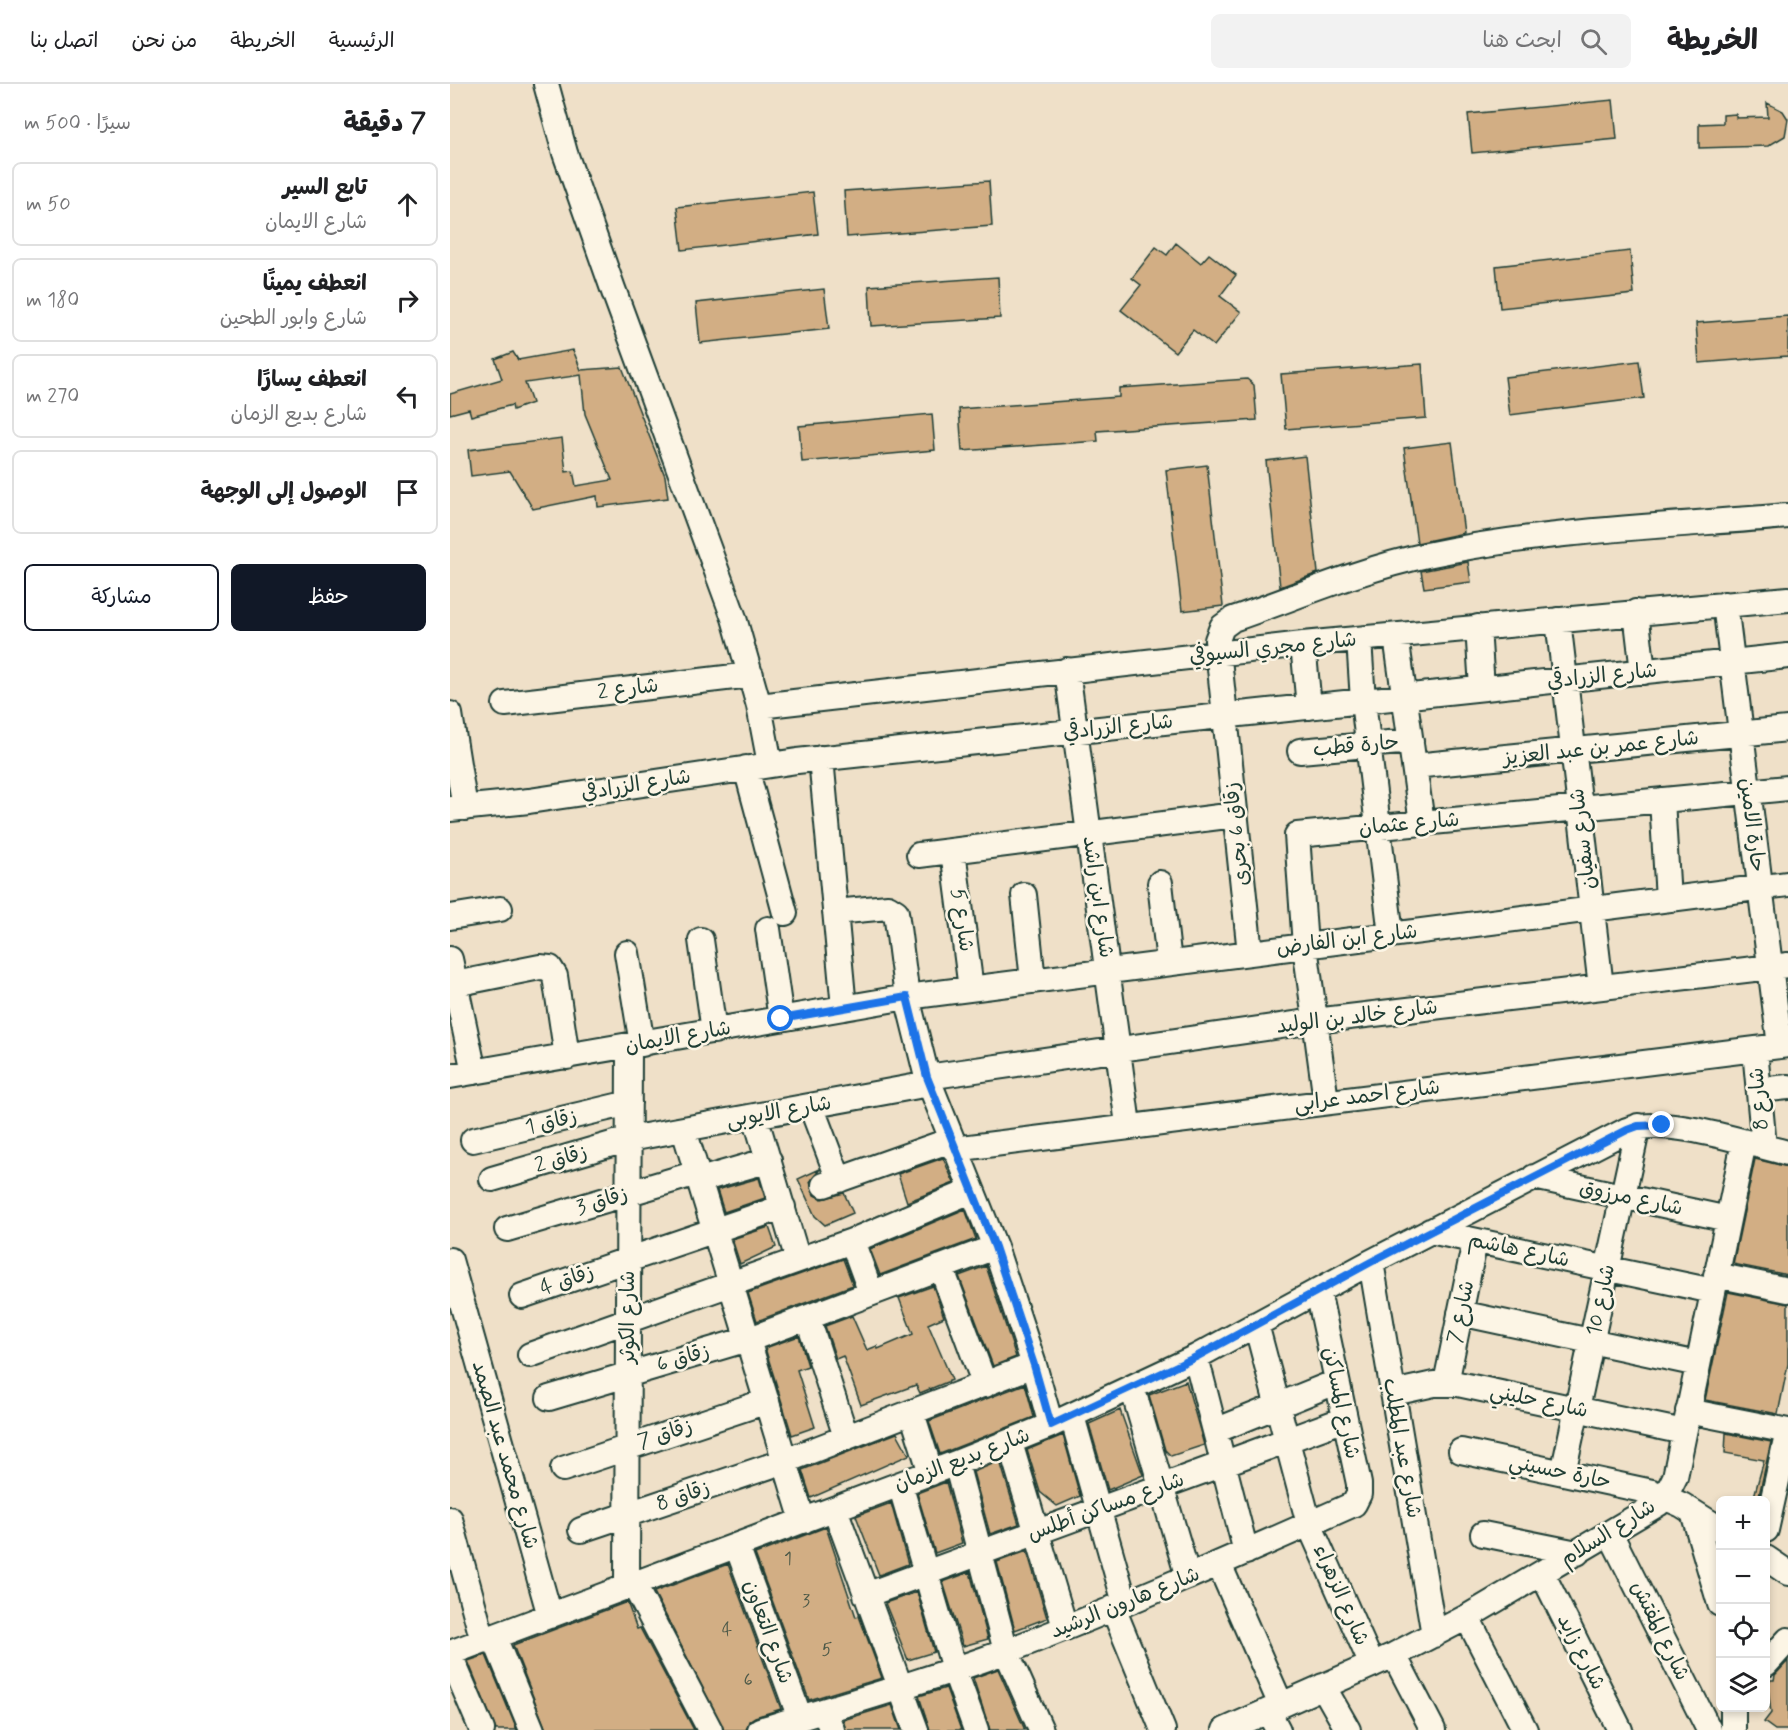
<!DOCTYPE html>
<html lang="ar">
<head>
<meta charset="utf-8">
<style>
	body { margin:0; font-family:Mynerve,"Playpen Sans Arabic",sans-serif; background:#f2f2f2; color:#202124; direction:rtl }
	.controls { position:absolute; right:18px; bottom:18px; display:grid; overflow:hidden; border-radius:9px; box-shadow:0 3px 9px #0003 }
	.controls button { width:54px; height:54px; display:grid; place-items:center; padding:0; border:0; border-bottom:2px solid #e0e0e0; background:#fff; color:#202124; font:30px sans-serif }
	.stop { position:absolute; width:18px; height:18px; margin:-14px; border:4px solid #1a73e8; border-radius:50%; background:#fff }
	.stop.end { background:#1a73e8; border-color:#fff; box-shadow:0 2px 6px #0008 }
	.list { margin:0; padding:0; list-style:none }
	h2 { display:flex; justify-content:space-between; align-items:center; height:78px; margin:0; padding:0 24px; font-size:26px }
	h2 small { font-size:20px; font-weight:400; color:#757577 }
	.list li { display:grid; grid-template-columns:39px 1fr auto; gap:18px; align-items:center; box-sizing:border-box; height:84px; margin:0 12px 12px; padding:0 12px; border:2px solid #e0e0e0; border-radius:9px }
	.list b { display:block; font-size:22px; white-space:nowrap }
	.list p { margin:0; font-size:20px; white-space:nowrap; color:#757577 }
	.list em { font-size:20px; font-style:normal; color:#757577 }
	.actions { display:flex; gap:12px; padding:18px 24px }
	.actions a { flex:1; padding:14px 0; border:2px solid #111827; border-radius:9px; text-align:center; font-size:21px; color:#111827 }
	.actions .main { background:#111827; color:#fff }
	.icon { flex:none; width:33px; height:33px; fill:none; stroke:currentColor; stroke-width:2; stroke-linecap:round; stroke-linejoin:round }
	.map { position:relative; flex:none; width:1338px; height:1646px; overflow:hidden; direction:ltr }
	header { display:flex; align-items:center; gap:36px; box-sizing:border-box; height:84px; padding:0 30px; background:#fff; border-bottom:2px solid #e0e0e0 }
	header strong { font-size:28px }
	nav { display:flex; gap:33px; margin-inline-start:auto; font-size:21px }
	.search { width:420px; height:54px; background:#f2f2f2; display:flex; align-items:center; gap:15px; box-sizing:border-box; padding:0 21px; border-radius:9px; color:#757577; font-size:22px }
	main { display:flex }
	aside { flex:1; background:#fff }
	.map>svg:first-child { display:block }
</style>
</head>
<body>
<header>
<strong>الخريطة</strong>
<div class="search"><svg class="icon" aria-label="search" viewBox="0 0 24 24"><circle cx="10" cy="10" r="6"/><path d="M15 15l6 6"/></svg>ابحث هنا</div>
<nav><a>الرئيسية</a><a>الخريطة</a><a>من نحن</a><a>اتصل بنا</a></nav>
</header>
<main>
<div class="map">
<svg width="1338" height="1646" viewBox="0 0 1338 1646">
	<rect width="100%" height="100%" fill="#efe0c8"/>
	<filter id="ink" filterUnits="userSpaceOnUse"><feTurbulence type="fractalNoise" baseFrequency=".0167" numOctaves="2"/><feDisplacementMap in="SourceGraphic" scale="12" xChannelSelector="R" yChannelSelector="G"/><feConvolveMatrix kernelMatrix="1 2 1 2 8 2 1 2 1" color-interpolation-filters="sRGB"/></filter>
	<g filter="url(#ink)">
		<path fill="#d2ae84" stroke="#1f3d34" stroke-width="1.5" d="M1163,16L1167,55L1022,69L1018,30Z
			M1317,19L1333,27L1338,35L1335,52L1318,62L1249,64V40L1273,39V31L1286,30V34L1318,33Z
			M539,97L542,142L397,153L394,107Z
			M363,108L368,150L232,166L227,123Z
			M726,159L751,179L759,170L786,191L770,212L791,228L764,262L743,246L725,268L671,226L691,201L682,194L706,163L717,171Z
			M1180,167L1184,210L1050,224L1046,182Z
			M548,193L550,234L421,242L419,202Z
			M374,205L379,245L250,259L246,219Z
			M1338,232V272L1249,279L1246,239Z
			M123,266L131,286L172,283L215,392L218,414L148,423L147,412L83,425L60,387L21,392L18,366L112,354L116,388L123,387L126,402L162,396L135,330L131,291L75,299L82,319L63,326L62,321L21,332L19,325L0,330V310L52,295L45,275L63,268L68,276Z
			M1189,277L1194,314L1060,331L1055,293Z
			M972,280L976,334L836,345L831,290Z
			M797,295L804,301L807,336L647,347L648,357L512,367L509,325L669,313V304Z
			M482,330L485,366L352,378L349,342Z
			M1002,358L1014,449L967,459L954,364Z
			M855,372L868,489L830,503L816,377Z
			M757,381L773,522L732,527L716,386Z
			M1018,478L1021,498L974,504L971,487Z
			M493,1074L504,1099L457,1118L448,1090Z
			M1305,1075L1338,1083V1191L1283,1180Z
			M370,1085L360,1098L364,1111L372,1115L394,1109L403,1129L375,1141L365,1132L348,1095Z
			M309,1094L315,1114L274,1128L267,1106Z
			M515,1125L526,1155L430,1191L420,1165Z
			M319,1143L326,1163L290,1180L282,1155Z
			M393,1175L403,1201L307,1237L298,1209Z
			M536,1182L566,1273L543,1282L509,1192Z
			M483,1202L494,1233L478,1240L502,1296L470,1309L466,1301L411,1321L393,1272L386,1275L375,1242L402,1232L417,1266L427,1262L428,1265L463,1250L449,1214Z
			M1278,1208L1338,1220V1280L1328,1330L1255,1316Z
			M349,1252L358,1282L347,1286L365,1343L342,1351L315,1264Z
			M736,1297L754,1361L721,1372L715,1366L699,1311Z
			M575,1300L584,1333L490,1370L479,1337Z
			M670,1326L693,1391L658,1406L639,1340Z
			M447,1349L459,1371L361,1414L352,1386Z
			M1276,1349L1321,1358L1308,1416H1303L1314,1376L1275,1369Z
			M613,1351L630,1412L607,1422L590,1408L577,1366Z
			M550,1377L569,1440L540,1450L523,1388Z
			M496,1398L512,1459L485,1469L467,1409Z
			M441,1419L458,1480L429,1491L406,1432Z
			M376,1443L406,1533L409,1532L432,1594L359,1616L305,1470Z
			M577,1467L597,1534L565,1546L547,1478Z
			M278,1480L331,1625L305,1633L299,1637L296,1646H274L204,1508Z
			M520,1488L538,1555L513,1562L493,1498Z
			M467,1508L484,1568L458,1576L435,1519Z
			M177,1518L187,1545L190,1544L244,1646H96L63,1561Z
			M36,1571L67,1646H46L18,1577Z
			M1338,1577V1646H1325L1314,1638L1321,1629L1317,1596H1324L1325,1591Z
			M548,1585L575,1646H540L523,1594Z
			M496,1604L511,1646H480L469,1612Z
			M442,1621L451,1646H396L393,1636Z"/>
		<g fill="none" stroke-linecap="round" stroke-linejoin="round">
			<g stroke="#1f3d34" stroke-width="28">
				<path id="minor" d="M96,0L115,69L163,205L284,534L309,622L320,680
					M1275,520L1330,962
					M1186,528L1193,588
					M1108,536L1151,903
					M1028,543L1032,604
					M946,552L972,739
					M909,555L913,617L941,851
					M853,560L859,623
					M617,586L678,1041
					M55,620L301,591
					M309,622L853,560L1338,515
					M0,630L15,724
					M850,667L961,657
					M371,674L394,924
					M964,682L1338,645
					M296,684L335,829
					M1212,716L1218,815
					M0,725L79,717L347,677L1338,572
					M503,767L521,905
					M469,771L785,731
					M710,799L719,879
					M574,811L583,897
					M385,828L438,823L446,828L457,913L477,993L545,1163L584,1281L601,1341
					M0,833L50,825
					M318,845L331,935
					M251,856L264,947
					M177,869L192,960
					M800,869L767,556L772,543L783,535C847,513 911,485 977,471C1095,446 1218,442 1338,432
					M0,875L24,988
					M5,900L90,883L100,884L105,892L117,973
					M1305,966L1314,1063
					M0,992L457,913L1338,800
					M477,993L865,937L1338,881
					M1309,1006L1338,1003
					M876,1017L855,862L847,751L1338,704
					M361,1022L389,1096
					M305,1032L348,1176
					M234,1046L353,1437
					M23,1056L179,1019
					M504,1065L1338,961
					M1084,1093L1278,1135
					M42,1095L179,1055L479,1000
					M250,1096L319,1076
					M374,1101L501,1056
					M57,1145L247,1089
					M980,1147L1263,1207
					M402,1157L421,1209
					M0,1176L100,1532
					M921,1178L984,1551
					M491,1183L535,1301
					M1266,1191L1338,1206
					M72,1212L333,1123
					M1010,1229L1248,1280
					M358,1235L396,1353
					M806,1240L859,1440L922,1581
					M80,1271L402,1157L521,1107
					M746,1273L796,1468
					M996,1299L1025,1157
					M682,1303L738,1493
					M943,1309L984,1300H1008L1234,1348
					M99,1314L308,1252L545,1163
					M1238,1327L1338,1347
					M462,1329L481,1389
					M622,1332L675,1519
					M765,1347L886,1298
					M560,1359L615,1543
					M1011,1367L1202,1408L1232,1421L1270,1445
					M506,1379L556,1567L591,1646
					M113,1385L317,1317
					M1113,1389L1188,1042
					M450,1400L504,1585L526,1646
					M385,1425L466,1646
					M1243,1428L1270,1520
					M0,1435L33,1557
					M131,1446L335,1377L584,1281
					M1316,1446L1338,1347
					M1160,1449L1259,1646
					M1033,1450L1127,1469
					M287,1462L350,1634
					M1316,1474L1338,1489
					M769,1480L831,1621
					M1092,1489L1170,1646
					M184,1501L260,1646
					M177,1503L179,962
					M416,1511L895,1335
					M663,1524L713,1646
					M1017,1533L1075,1646
					M44,1553L82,1646
					M0,1569L506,1379L601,1341L746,1273L921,1178L1177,1046C1218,1032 1295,1059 1338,1069
					M0,1571L32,1646
					M944,1571L983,1646
					M1316,1580L1338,1556
					M873,1602L898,1646
					M374,1627L382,1646
					M818,1627L828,1646
					M310,1646C392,1621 476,1597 557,1567C674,1522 789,1471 904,1420L909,1410V1400L868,1207
					M775,1646L944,1571L1017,1533L1208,1420L1215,1413L1225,1393L1294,1058
					M1283,1646V1624"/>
			</g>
			<use href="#minor" stroke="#fcf5e5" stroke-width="24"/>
		</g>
	</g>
	<g fill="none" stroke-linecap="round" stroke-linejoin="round" filter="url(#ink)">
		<path stroke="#1a73e8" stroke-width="8" d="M331,935L457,913L477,993L545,1163L584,1281L601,1341L746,1273L921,1178L1177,1046L1188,1042L1212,1041"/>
	</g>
	<g text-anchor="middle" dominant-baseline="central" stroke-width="5" stroke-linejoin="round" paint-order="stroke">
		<g font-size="18" fill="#4c5948">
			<text x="338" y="1475">1</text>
			<text x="356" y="1517">3</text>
			<text x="277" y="1546">4</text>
			<text x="377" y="1566">5</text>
			<text x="298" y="1596">6</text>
		</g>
		<g font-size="21" fill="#1f3d34" stroke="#fcf5e5">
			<text transform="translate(823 564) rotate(-6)">شارع مجري السيوفي</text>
			<text transform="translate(1152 592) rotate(-6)">شارع الزرادقي</text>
			<text transform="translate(178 605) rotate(-7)">شارع 2</text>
			<text transform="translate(668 643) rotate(-6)">شارع الزرادقي</text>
			<text transform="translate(906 662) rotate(-5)">حارة قطب</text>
			<text transform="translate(1151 664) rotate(-6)">شارع عمر بن عبد العزيز</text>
			<text transform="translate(186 701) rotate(-9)">شارع الزرادقي</text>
			<text transform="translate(959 740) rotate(-5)">شارع عثمان</text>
			<text transform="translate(1302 741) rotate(83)">حارة الامين</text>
			<text transform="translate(787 750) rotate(-96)">زقاق 6 بحرى</text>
			<text transform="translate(1133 755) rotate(-97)">شارع سفيان</text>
			<text transform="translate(648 813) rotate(82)">شارع ابن راشد</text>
			<text transform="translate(512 836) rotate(82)">شارع 5</text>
			<text transform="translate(897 856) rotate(-7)">شارع ابن الفارض</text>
			<text transform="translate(907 933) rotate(-7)">شارع خالد بن الوليد</text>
			<text transform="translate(228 953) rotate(-10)">شارع الايمان</text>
			<text transform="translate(917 1012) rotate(-7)">شارع احمد عرابى</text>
			<text transform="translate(1309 1015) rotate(-95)">شارع 8</text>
			<text transform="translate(329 1028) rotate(-10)">شارع الايوبى</text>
			<text transform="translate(101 1038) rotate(-13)">زقاق 1</text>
			<text transform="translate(111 1075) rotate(-16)">زقاق 2</text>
			<text transform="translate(1181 1114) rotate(12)">شارع مرزوق</text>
			<text transform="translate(152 1117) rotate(-17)">زقاق 3</text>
			<text transform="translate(1069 1166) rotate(12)">شارع هاشم</text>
			<text transform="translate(117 1196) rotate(-19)">زقاق 4</text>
			<text transform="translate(1151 1216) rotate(-78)">شارع 10</text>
			<text transform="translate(1011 1228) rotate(-78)">شارع 7</text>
			<text transform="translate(178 1233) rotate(-90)">شارع الكوثر</text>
			<text transform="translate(233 1274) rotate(-16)">زقاق 6</text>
			<text transform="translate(1089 1317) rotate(12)">شارع حليني</text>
			<text transform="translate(891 1319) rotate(78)">شارع المساكن</text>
			<text transform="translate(215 1350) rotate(-18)">زقاق 7</text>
			<text transform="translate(952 1364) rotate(80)">شارع عبد المطلب</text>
			<text transform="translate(55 1371) rotate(74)">شارع محمد عبد الصمد</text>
			<text transform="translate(512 1376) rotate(-21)">شارع بديع الزمان</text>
			<text transform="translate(1110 1388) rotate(12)">حارة حسيني</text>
			<text transform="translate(233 1412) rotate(-19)">زقاق 8</text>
			<text transform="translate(656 1423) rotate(-20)">شارع مساكن أطلس</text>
			<text transform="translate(1158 1449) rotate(-32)">شارع السلام</text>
			<text transform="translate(891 1511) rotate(66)">شارع الزهراء</text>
			<text transform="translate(675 1519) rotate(-22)">شارع هارون الرشيد</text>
			<text transform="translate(1210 1547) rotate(64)">شارع المفتش</text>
			<text transform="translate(318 1548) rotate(70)">شارع التعاون</text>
			<text transform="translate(1131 1568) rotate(63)">شارع زايد</text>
		</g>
	</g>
</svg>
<div class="controls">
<button>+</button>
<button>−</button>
<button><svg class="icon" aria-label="locate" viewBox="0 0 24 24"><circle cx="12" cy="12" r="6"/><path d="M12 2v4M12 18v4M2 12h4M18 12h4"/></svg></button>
<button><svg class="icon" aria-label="layers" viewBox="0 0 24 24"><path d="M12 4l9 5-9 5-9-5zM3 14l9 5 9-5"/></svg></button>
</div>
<div class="stop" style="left:331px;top:935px"></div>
<div class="stop end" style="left:1212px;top:1041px"></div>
</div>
<aside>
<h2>7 دقيقة<small>سيرًا · 500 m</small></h2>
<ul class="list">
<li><svg class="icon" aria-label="ahead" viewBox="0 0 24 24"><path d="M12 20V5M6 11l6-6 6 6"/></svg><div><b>تابع السير</b><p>شارع الايمان</p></div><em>50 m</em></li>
<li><svg class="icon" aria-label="right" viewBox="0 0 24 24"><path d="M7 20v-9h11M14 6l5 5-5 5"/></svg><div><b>انعطف يمينًا</b><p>شارع وابور الطحين</p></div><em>180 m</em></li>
<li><svg class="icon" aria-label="left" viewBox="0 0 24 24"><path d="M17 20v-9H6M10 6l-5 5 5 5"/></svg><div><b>انعطف يسارًا</b><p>شارع بديع الزمان</p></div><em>270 m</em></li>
<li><svg class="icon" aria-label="arrive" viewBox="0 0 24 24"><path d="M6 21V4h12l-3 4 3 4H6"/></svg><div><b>الوصول إلى الوجهة</b></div></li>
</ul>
<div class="actions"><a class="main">حفظ</a><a>مشاركة</a></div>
</aside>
</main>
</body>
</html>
